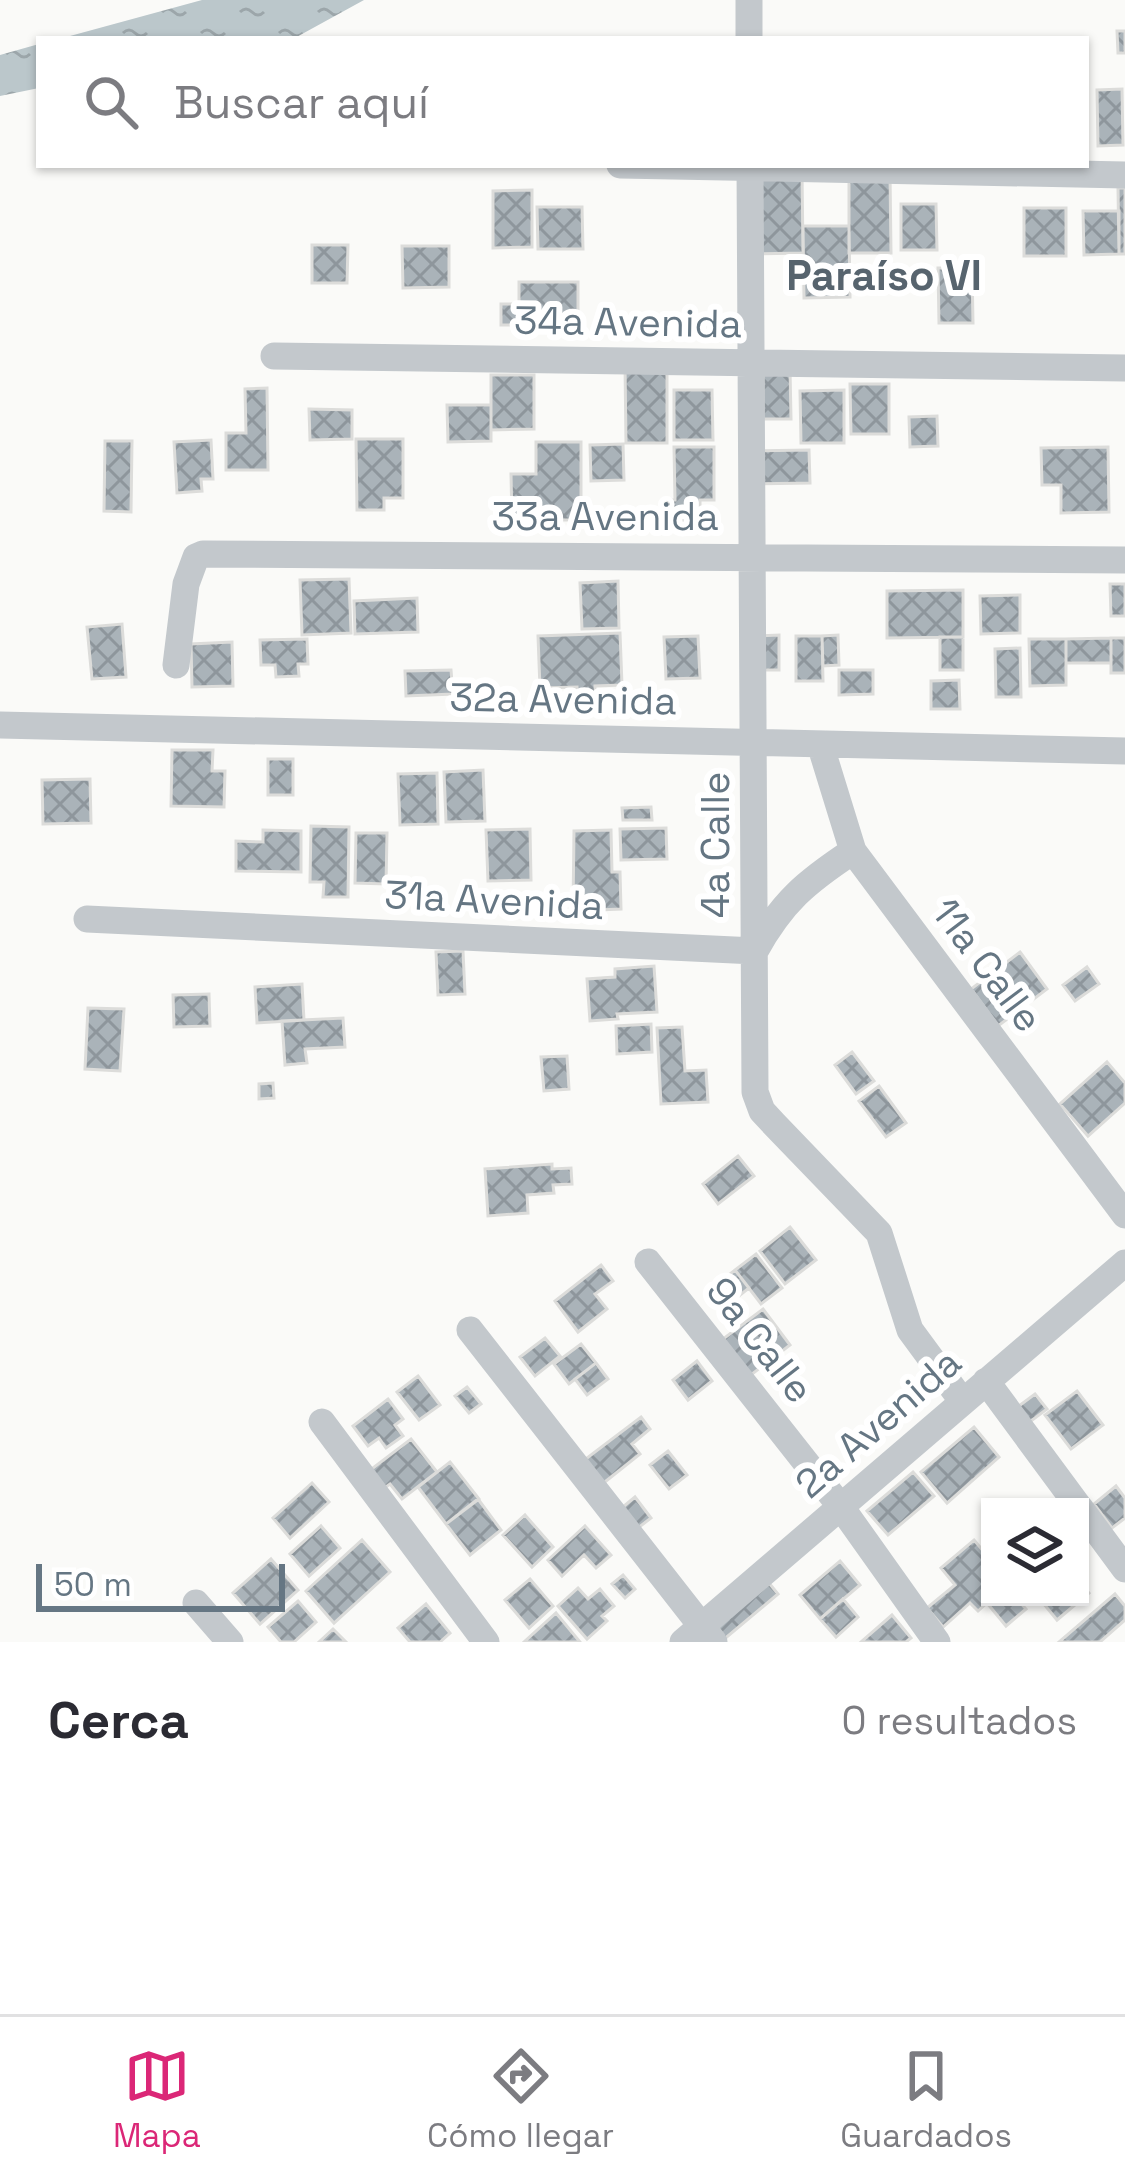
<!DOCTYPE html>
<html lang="es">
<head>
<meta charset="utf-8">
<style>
	body { margin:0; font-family:"Space Grotesk",sans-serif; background:#f2f2f3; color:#2b2b33 }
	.controls { position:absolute; right:36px; bottom:36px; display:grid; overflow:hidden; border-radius:0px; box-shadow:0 3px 9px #0004 }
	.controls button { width:108px; height:108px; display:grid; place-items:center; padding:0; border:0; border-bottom:3px solid #e1e1e2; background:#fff; color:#2b2b33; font:60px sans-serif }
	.scale { position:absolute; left:36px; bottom:30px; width:249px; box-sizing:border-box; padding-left:12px; border:6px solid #657683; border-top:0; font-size:33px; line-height:42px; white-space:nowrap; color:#657683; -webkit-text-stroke:9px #fff; paint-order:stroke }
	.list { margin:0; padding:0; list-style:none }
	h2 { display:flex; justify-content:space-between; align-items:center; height:156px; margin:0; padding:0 48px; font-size:51px }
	h2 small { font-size:39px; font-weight:400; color:#7c7c81 }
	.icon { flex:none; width:66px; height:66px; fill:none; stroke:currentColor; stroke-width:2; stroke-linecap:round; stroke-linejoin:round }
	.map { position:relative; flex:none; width:1125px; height:1642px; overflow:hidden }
	.search { position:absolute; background:#fff; box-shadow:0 3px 9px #0004; left:36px; right:36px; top:36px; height:132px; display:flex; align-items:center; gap:30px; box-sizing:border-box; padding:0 42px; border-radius:0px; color:#7c7c81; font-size:45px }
	.sheet { height:372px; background:#fff }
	nav { display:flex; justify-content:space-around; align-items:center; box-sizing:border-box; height:168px; border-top:3px solid #e1e1e2; background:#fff; font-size:33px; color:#7c7c81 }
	nav a { display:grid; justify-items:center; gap:6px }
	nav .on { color:#db2777 }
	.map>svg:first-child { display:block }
</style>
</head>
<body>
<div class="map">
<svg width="1125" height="1642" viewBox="0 0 1125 1642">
	<defs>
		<pattern id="water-ripples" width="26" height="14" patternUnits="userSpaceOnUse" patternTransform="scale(3)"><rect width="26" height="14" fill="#bbc7cb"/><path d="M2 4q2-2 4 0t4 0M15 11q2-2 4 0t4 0" fill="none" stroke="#9ca6aa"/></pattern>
		<pattern id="building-cross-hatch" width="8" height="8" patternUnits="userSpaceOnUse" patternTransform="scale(3)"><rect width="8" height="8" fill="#aab3b9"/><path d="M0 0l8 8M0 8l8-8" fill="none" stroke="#8e969c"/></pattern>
	</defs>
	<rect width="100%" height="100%" fill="#fafaf8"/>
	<path fill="url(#water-ripples)" d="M202,0H364L293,39H59Z
		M39,44V88L0,96V55Z"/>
	<path fill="url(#building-cross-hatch)" stroke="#dcdcda" stroke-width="3" d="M1117,31H1125V53H1118Z
		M1122,89L1123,145L1098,146L1097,90Z
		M755,172H802L803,253L756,254Z
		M849,174H890L891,253H849Z
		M1118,188H1125V254H1119Z
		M532,190V247L493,248V191Z
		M901,204H936L937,250H901Z
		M537,207H582L583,249H538Z
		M1024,208H1066V256H1024Z
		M1083,211H1119V254L1084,255Z
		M803,226H849L850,297L804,298Z
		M312,245H348L347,283H312Z
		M402,246H449V287L403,288Z
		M938,268H972L973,323H939Z
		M519,282H578V324L501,325V304H519Z
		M625,364H667V443H626Z
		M790,369L791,419H763V370Z
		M491,375H534V429L491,430Z
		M850,384H889V434H851Z
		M267,388L268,470H226V433H246L245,389Z
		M674,390H712L713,440H674Z
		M844,390V443H801L800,391Z
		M447,405H491V441L448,442Z
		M309,409L352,410V439L310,440Z
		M937,416L938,446L910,447L909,417Z
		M356,439H403V498H384V510H357Z
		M211,440L213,479H201L202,491L177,493L174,442Z
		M105,441H132L131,512L104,511Z
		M536,442H581V520H512L511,474H536Z
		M623,444L624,480L591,481L590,445Z
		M674,447H714V500H700V521H668V500H675Z
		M1108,447L1109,512L1061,513V485H1042L1041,448Z
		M809,450L810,483L750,484V451Z
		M349,579L351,633L302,635L300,580Z
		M618,581L619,628L582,629L580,583Z
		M1110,584H1125V616H1111Z
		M963,590V637L887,638V591Z
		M1020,595V633L981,634L980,596Z
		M417,598L418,632L355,634L354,601Z
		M122,624L126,677L92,679L87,627Z
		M620,633L622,685L595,686L596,698L577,699V687L540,688L538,636Z
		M779,635V670H755V636Z
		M838,635L839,665L823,666L822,636Z
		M698,636L700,678L666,679L664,637Z
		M796,636H822L823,681H796Z
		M940,637H963V670H940Z
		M1111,638V663H1066V639Z
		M1111,638H1125V673H1111Z
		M307,639L308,664H298L299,676L276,677L275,665H261L260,640Z
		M1029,639H1066V685L1030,686Z
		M232,642L233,686L192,687L191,644Z
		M1020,648L1021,697H996L995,649Z
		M451,670L453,694L406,696L405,671Z
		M839,670H873V694L839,695Z
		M959,680L960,709H931V681Z
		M172,750H213L212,771H225L224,807L171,806Z
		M268,759H293V795H268Z
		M483,770L485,821L446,822L444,772Z
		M437,773L438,824L400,825L398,774Z
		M90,779L91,823L43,824L42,780Z
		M651,807L652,820H623L622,808Z
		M311,826L349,827L348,897H323L324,882H310Z
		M666,828L667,859L621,860L620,829Z
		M530,829L531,880L488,881L486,830Z
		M263,830L301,831V872L236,871V841L263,842Z
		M611,830L612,872H620L621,909L573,911L574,831Z
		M356,833H387L386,884L355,883Z
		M463,951L465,994L438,995L436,952Z
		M1020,952L1047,989L1022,1008L995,971Z
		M654,966L657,1012L617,1014L618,1019L590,1021L587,979L615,977V969Z
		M1087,967L1099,984L1075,1001L1063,985Z
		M995,971L1022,1008L998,1026L971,989Z
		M302,984L304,1020L257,1023L255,987Z
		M209,994L210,1026L174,1027L173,995Z
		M88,1008L124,1009L120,1071L85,1069Z
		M343,1018L345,1047L305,1049L307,1063L285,1065L282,1021Z
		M651,1024L652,1052L617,1054L616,1026Z
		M682,1027L685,1071L706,1070L708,1102L661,1104L657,1028Z
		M852,1052L874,1081L856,1094L835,1065Z
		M567,1056L569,1089L544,1091L541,1057Z
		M1107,1062L1125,1083V1103L1088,1136L1060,1104Z
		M273,1083L274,1098L259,1099V1084Z
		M879,1086L906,1123L886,1137L859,1101Z
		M738,1156L754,1176L718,1204L703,1184Z
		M552,1164V1169L571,1168L572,1184L553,1185L554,1193L527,1195L528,1213L488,1216L485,1169Z
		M790,1227L816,1260L785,1284L760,1251Z
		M756,1254L782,1288L761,1304L735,1270Z
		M601,1265L613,1281L595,1294L607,1309L578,1332L555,1301Z
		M735,1270L749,1288L739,1296L725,1278Z
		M763,1309L790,1345L747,1378L719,1342Z
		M545,1338L560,1356L535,1376L520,1357Z
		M581,1344L596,1363L569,1384L554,1364Z
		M697,1361L712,1381L688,1400L673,1380Z
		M596,1363L608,1379L587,1395L575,1379Z
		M418,1376L440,1405L419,1420L397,1392Z
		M467,1387L481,1404L469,1413L455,1396Z
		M1077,1391L1103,1425L1071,1449L1045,1415Z
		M1035,1394L1047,1409L1027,1424L1015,1409Z
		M388,1399L403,1419L395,1425L403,1436L386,1448L379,1438L368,1446L353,1426Z
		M641,1417L650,1429L632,1444L640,1454L601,1485L583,1461Z
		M974,1427L999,1457L947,1503L921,1472Z
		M411,1439L437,1472L402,1499L390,1484L379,1492L365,1474Z
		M668,1451L687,1475L669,1489L650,1465Z
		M450,1462L479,1499L446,1524L418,1487Z
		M913,1472L934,1496L888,1535L867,1511Z
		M312,1483L329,1502L290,1538L273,1518Z
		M1116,1486L1125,1498V1518L1112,1528L1094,1504Z
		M635,1497L651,1518L634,1531L618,1511Z
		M478,1499L501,1530L470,1555L446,1524Z
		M525,1515L553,1547L532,1567L503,1535Z
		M321,1526L340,1548L309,1576L290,1554Z
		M585,1526L611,1555L596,1568L584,1555L562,1576L548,1560Z
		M362,1540L390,1572L334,1623L306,1591Z
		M974,1540L990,1559V1597H1015L1026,1609L1006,1626L987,1603L978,1611L970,1603L943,1627L927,1608L955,1585L941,1568Z
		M271,1559L298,1590L260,1624L233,1593Z
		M840,1561L860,1585L820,1619L800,1595Z
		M760,1572L778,1594L722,1641L704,1620Z
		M623,1575L635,1589L625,1598L612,1584Z
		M530,1579L553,1606L529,1628L505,1600Z
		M1080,1583L1089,1593L1057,1620L1043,1603L1050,1597H1080Z
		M578,1588L588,1599L600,1589L614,1606L602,1616L607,1621L587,1639L558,1606Z
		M1115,1594L1125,1606V1620L1100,1642H1059Z
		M843,1599L858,1617L836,1637L820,1619Z
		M298,1601L316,1622L294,1642H281L268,1627Z
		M426,1604L450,1633L440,1642H410L398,1628Z
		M556,1613L580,1642H524Z
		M892,1615L911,1638L906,1642H861Z
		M333,1629L346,1642H319Z"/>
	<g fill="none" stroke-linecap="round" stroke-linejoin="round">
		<path stroke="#c3c8cc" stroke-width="27" d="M749,0V39
			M620,165L1125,175
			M750,165L755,1092L762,1111L774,1124L879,1233L910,1330L963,1402
			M274,356L1125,368
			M176,665L186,584L196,557L203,554L1125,560
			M0,725L1125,751
			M820,744L853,851L1125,1215
			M87,919L755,951C782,902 806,882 853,851
			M648,1262L841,1507L937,1642
			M470,1330L714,1642
			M986,1381L1079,1507
			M322,1422L486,1642
			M1080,1508L1125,1569
			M196,1603L230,1642
			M683,1642L1125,1263"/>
	</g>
	<g text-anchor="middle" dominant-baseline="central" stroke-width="12" stroke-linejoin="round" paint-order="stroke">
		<g font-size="39" fill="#657683" stroke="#fff">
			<text transform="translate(628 322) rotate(1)">34a Avenida</text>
			<text x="605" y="516">33a Avenida</text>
			<text transform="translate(563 699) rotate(1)">32a Avenida</text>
			<text transform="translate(715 845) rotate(-90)">4a Calle</text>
			<text transform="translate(494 900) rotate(3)">31a Avenida</text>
			<text transform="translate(987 965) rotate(53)">11a Calle</text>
			<text transform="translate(760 1340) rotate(52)">9a Calle</text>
			<text transform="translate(878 1423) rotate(-41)">2a Avenida</text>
		</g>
		<g font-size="42" font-weight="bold" fill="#57646e" stroke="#fff">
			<text x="884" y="275">Paraíso VI</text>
		</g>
	</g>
</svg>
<div class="controls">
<button><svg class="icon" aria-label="layers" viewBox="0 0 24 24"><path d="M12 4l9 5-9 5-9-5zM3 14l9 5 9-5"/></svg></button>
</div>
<div class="scale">50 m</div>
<div class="search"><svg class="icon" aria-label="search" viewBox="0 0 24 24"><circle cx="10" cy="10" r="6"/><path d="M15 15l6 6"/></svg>Buscar aquí</div>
</div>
<section class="sheet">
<h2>Cerca<small>0 resultados</small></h2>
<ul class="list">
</ul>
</section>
<nav>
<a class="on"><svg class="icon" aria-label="map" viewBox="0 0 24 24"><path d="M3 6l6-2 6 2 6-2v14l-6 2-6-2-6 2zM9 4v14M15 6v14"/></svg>Mapa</a>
<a><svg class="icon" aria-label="directions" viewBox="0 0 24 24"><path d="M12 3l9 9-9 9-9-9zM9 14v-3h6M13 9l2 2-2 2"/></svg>Cómo llegar</a>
<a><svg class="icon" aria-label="saved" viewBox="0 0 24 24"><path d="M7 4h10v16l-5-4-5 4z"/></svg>Guardados</a>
</nav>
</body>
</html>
